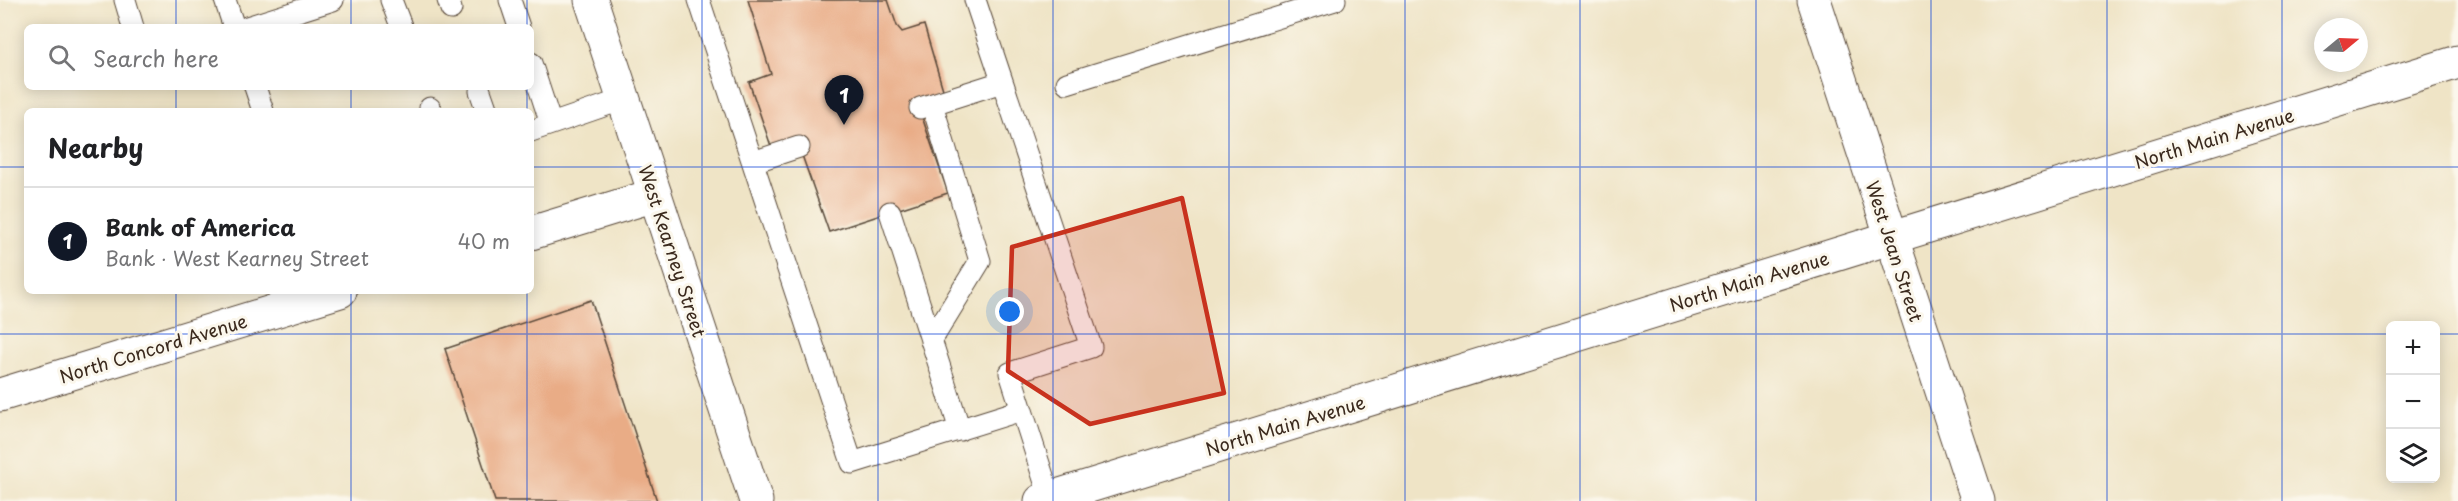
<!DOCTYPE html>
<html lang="en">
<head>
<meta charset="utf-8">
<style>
	body { margin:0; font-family:"Playpen Sans",sans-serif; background:#f2f2f2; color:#202124 }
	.controls { position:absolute; right:18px; bottom:18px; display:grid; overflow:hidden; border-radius:9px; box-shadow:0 3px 15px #0003 }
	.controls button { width:54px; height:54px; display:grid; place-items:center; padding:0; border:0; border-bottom:2px solid #e0e0e0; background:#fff; color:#202124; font:30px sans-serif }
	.compass { position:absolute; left:2314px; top:18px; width:54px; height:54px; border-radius:50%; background:#fff; box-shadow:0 3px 15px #0003; rotate:71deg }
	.you { position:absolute; left:1010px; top:312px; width:21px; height:21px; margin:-15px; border:4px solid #fff; border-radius:50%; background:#1a73e8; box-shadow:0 0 0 9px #1a73e833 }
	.badge { display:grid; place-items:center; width:39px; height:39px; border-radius:50%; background:#111827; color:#fff; font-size:20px; font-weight:700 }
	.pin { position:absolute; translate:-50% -50px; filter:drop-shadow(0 2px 3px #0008) }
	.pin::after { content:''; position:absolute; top:32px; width:21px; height:18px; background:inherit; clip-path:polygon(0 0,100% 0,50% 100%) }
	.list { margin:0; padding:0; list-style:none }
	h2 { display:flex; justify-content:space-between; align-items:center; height:78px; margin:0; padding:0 24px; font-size:26px }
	h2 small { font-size:20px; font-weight:400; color:#757577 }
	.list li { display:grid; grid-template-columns:39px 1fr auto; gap:18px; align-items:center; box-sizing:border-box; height:108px; padding:0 24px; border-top:2px solid #e0e0e0 }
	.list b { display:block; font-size:22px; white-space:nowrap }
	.list p { margin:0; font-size:20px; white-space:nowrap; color:#757577 }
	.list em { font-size:20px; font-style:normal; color:#757577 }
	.icon { flex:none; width:33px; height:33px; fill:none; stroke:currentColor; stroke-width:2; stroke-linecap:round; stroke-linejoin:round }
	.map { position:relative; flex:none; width:2458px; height:501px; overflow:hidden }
	.search { position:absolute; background:#fff; box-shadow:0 3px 15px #0003; left:24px; top:24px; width:510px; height:66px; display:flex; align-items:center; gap:15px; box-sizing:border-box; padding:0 21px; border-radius:9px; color:#757577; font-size:22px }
	.panel { position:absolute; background:#fff; box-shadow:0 3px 15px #0003; left:24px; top:108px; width:510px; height:186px; border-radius:9px }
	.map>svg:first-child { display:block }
</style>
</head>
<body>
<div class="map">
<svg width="2458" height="501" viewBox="0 0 2458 501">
	<rect width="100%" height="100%" fill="#fbf7ec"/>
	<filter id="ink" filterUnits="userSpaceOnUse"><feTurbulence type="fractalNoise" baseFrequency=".0167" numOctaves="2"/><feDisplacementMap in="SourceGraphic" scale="12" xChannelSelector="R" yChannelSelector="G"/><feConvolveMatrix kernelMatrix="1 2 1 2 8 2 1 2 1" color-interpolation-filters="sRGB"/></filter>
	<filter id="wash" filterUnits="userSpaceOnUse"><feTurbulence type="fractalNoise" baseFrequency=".008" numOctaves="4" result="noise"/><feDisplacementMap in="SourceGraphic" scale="24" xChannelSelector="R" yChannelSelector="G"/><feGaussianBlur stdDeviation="1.35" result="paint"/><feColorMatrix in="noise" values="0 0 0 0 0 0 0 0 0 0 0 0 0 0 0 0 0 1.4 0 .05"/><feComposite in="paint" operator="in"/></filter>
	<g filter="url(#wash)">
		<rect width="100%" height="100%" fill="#efe4c6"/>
		<g id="blocks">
			<path fill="#e9ac86" d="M748,0H888L897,26L902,32L924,25L944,93L919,108L948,193L829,232L797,141L772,149L749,82L771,74Z
				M591,300L657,501H495L445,349Z"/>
		</g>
	</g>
	<g filter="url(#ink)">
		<use href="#blocks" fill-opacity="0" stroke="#564637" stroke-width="1.5"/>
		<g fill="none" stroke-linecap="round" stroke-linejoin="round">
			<g stroke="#564637" stroke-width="23">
				<path id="lane" d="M125,0L133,27
					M225,0L234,27
					M391,0L401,26
					M448,0L451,9
					M510,0L519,27
					M699,0L852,463L1022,410
					M975,0L1091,347L1010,373L1050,498
					M247,27L333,0
					M531,63L551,124
					M1067,83L1335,0
					M255,87L263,111
					M480,91L487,111
					M430,108L431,111
					M920,108L1002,82
					M531,131L624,99
					M753,162L799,147
					M890,212L960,430
					M931,341L980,261L932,104"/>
			</g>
			<g stroke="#564637" stroke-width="35">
				<path id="street" d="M1814,0L1978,501
					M531,233L655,195
					M0,395L340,291
					M1041,501L2458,62"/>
			</g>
			<g stroke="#564637" stroke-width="35">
				<path id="primary" d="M591,0L756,501"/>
			</g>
			<use href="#lane" stroke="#fff" stroke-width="21"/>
			<use href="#street" stroke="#fff" stroke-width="33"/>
			<use href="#primary" stroke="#fff" stroke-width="33"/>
		</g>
	</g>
	<path fill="#c8321e" fill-opacity="0.2" stroke="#c8321e" stroke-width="4.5" stroke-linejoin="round" d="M1182,198L1224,393L1090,424L1008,371L1012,247Z"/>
	<path fill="none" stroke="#1d4ed8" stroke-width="1.5" stroke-opacity="0.55" d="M176,0V27M351,0V27M527,0V27M702,0V501M878,0V501M1053,0V501M1229,0V501M1405,0V501M1580,0V501M1756,0V501M1931,0V501M2107,0V501M2282,0V501M176,87V111M351,87V111M527,87V111M0,167H27M531,167H2458M176,291V501M351,291V501M527,291V501M0,334H2390M2436,334H2458"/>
	<g text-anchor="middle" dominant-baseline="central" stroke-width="6" stroke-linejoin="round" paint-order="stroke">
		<g font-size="18" fill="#3b2a1e" stroke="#fbf7ec">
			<text transform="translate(2214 138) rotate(-17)">North Main Avenue</text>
			<text transform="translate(673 251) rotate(72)">West Kearney Street</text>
			<text transform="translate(1895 251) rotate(72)">West Jean Street</text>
			<text transform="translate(1749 281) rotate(-17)">North Main Avenue</text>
			<text transform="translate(153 348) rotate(-17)">North Concord Avenue</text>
			<text transform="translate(1285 425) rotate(-17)">North Main Avenue</text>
		</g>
	</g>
</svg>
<div class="controls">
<button>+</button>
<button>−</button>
<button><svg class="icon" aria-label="layers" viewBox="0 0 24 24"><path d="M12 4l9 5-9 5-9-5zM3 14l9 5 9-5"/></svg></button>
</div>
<svg class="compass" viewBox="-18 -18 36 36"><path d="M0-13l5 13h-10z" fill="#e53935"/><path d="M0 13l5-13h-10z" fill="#757577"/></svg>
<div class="you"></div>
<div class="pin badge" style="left:844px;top:125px">1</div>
<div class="search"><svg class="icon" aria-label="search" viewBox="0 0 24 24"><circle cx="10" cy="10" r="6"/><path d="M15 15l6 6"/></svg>Search here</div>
<section class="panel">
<h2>Nearby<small></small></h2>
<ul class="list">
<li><span class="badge">1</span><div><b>Bank of America</b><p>Bank · West Kearney Street</p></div><em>40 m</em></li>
</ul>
</section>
</div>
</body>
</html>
